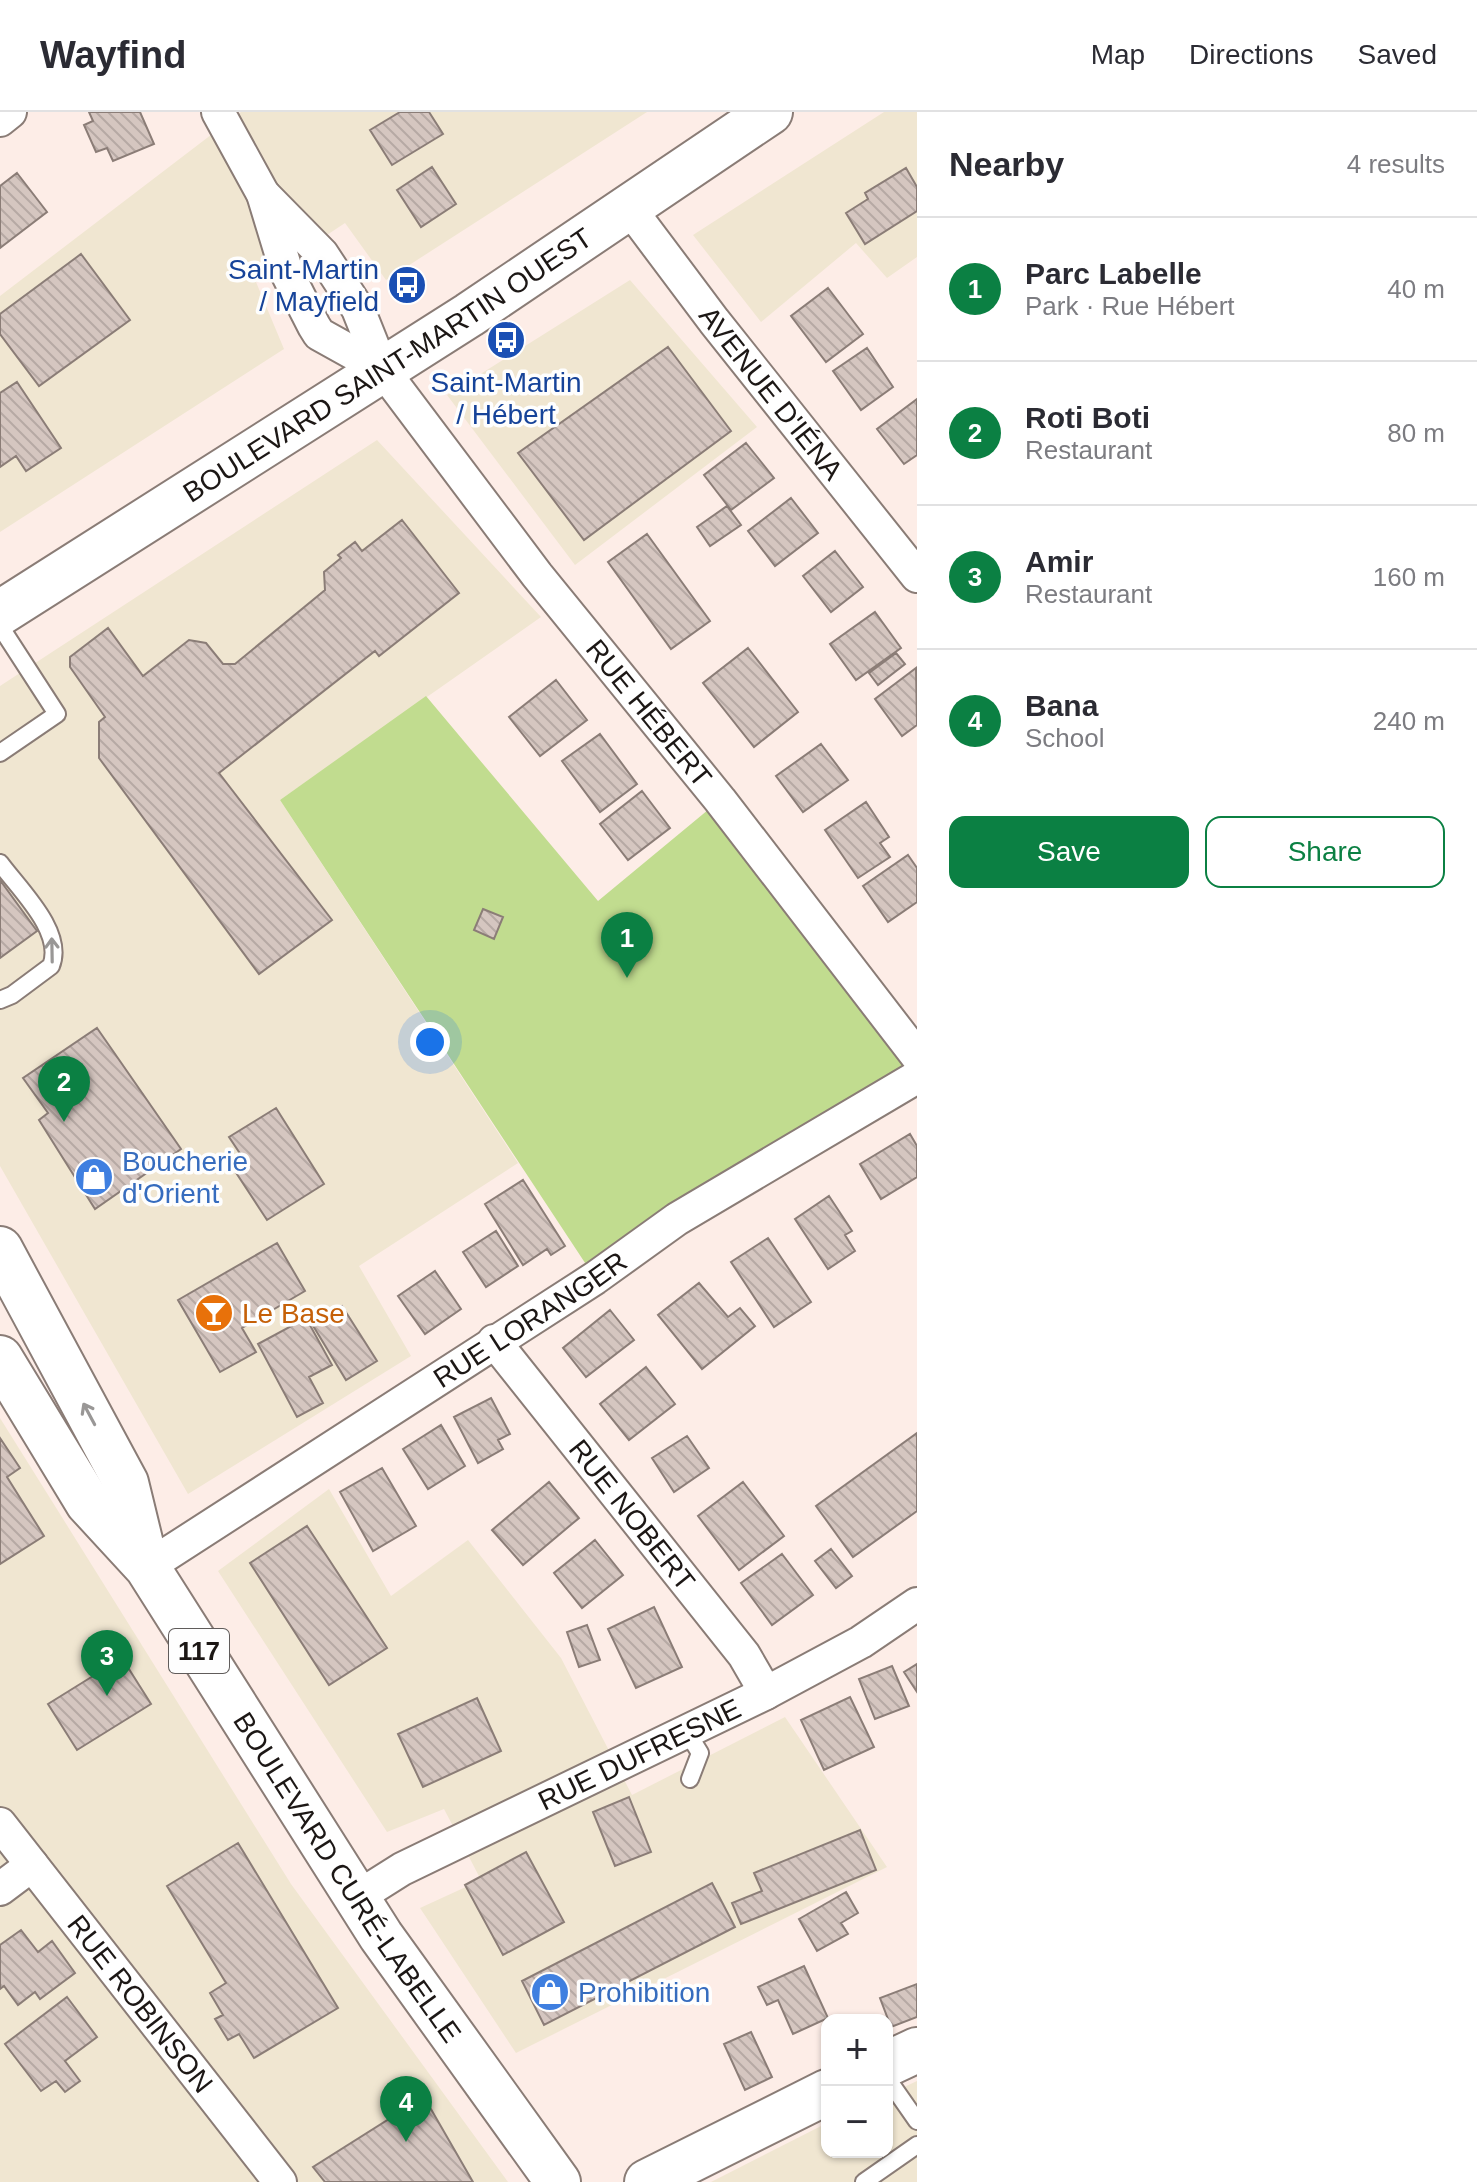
<!DOCTYPE html>
<html lang="en">
<head>
<meta charset="utf-8">
<style>
	body { margin:0; font-family:Arial,sans-serif; background:#f2f2f3; color:#2b2b33 }
	.controls { position:absolute; right:24px; bottom:24px; display:grid; overflow:hidden; border-radius:16px; box-shadow:0 2px 6px #0004 }
	.controls button { width:72px; height:72px; display:grid; place-items:center; padding:0; border:0; border-bottom:2px solid #e1e1e2; background:#fff; color:#2b2b33; font:40px sans-serif }
	.you { position:absolute; left:430px; top:930px; width:28px; height:28px; margin:-20px; border:6px solid #fff; border-radius:50%; background:#1a73e8; box-shadow:0 0 0 12px #1a73e833 }
	.badge { display:grid; place-items:center; width:52px; height:52px; border-radius:50%; background:#0b8043; color:#fff; font-size:26px; font-weight:700 }
	.pin { position:absolute; translate:-50% -66px; filter:drop-shadow(0 2px 4px #0008) }
	.pin::after { content:''; position:absolute; top:42px; width:28px; height:24px; background:inherit; clip-path:polygon(0 0,100% 0,50% 100%) }
	.list { margin:0; padding:0; list-style:none }
	h2 { display:flex; justify-content:space-between; align-items:center; height:104px; margin:0; padding:0 32px; font-size:34px }
	h2 small { font-size:26px; font-weight:400; color:#7c7c81 }
	.list li { display:grid; grid-template-columns:52px 1fr auto; gap:24px; align-items:center; box-sizing:border-box; height:144px; padding:0 32px; border-top:2px solid #e1e1e2 }
	.list b { display:block; font-size:30px; white-space:nowrap }
	.list p { margin:0; font-size:26px; white-space:nowrap; color:#7c7c81 }
	.list em { font-size:26px; font-style:normal; color:#7c7c81 }
	.actions { display:flex; gap:16px; padding:24px 32px }
	.actions a { flex:1; padding:18px 0; border:2px solid #0b8043; border-radius:16px; text-align:center; font-size:28px; color:#0b8043 }
	.actions .main { background:#0b8043; color:#fff }
	.map { position:relative; flex:none; width:917px; height:2070px; overflow:hidden }
	header { display:flex; align-items:center; gap:48px; box-sizing:border-box; height:112px; padding:0 40px; background:#fff; border-bottom:2px solid #e1e1e2 }
	header strong { font-size:38px }
	nav { display:flex; gap:44px; margin-inline-start:auto; font-size:28px }
	main { display:flex }
	aside { flex:1; background:#fff }
	.map>svg:first-child { display:block }
</style>
</head>
<body>
<header>
<strong>Wayfind</strong>
<nav><a>Map</a><a>Directions</a><a>Saved</a></nav>
</header>
<main>
<div class="map">
<svg width="917" height="2070" viewBox="0 0 917 2070">
	<defs>
		<pattern id="building-back-hatch" width="6" height="6" patternUnits="userSpaceOnUse" patternTransform="scale(2)"><rect width="6" height="6" fill="#d5c6c0"/><path d="M-1 5l2 2M0 0l6 6M5-1l2 2" fill="none" stroke="#b6a9a4"/></pattern>
	</defs>
	<rect width="100%" height="100%" fill="#fdede7"/>
	<path fill="#f0e6d1" d="M241,0H647L386,168L345,111L256,170L284,237L0,420V184Z
		M884,0H917V145L887,166L856,131L761,210L693,123Z
		M630,168L757,315L575,453L447,283Z
		M377,328L541,505L280,688L518,1051L359,1154L411,1244L188,1382L0,1054V574Z
		M0,1306L291,1772L508,2070H0Z
		M329,1377L391,1484L468,1428L561,1546L632,1683L785,1605L887,1755L516,1941L420,1796L481,1768L444,1697L387,1720L218,1459Z
		M917,1969V2070H711L827,2011V2040H887V1983Z"/>
	<path fill="#c1dc8f" d="M426,584L598,789L720,688L917,965L595,1166L280,688Z"/>
	<path fill="url(#building-back-hatch)" stroke="#8b7d77" stroke-width="2" d="M89,0H140L154,32L113,49L107,36L96,40L84,13L93,9Z
		M400,0H429L443,22L392,53L370,18Z
		M432,55L456,92L421,115L397,78Z
		M906,56L917,75V99L865,132L846,101L868,87L865,81Z
		M17,61L47,100L0,136V74Z
		M81,142L130,208L39,274L0,222V202Z
		M828,176L863,222L826,250L791,204Z
		M668,235L731,319L584,428L518,341Z
		M867,236L893,275L861,298L833,259Z
		M17,270L61,336L26,359L16,344L0,355V281Z
		M917,287V343L904,352L877,317Z
		M746,331L774,366L731,398L704,363Z
		M791,386L818,421L775,454L748,419Z
		M727,394L741,413L710,434L697,415Z
		M402,408L459,481L379,544L375,539L219,661L332,808L259,862L99,646V610L105,605L70,555V545L108,516L143,564L189,528L206,531L223,552H235L325,478L324,460L341,446L338,443L355,430L362,439Z
		M647,422L710,509L671,537L608,450Z
		M835,439L863,475L831,500L803,464Z
		M875,500L901,536L856,568L830,532Z
		M748,536L798,600L754,635L703,571Z
		M896,541L905,552L878,573L869,561Z
		M916,556L917,613L902,624L875,587Z
		M556,568L587,608L540,644L509,605Z
		M600,622L637,672L600,700L562,649Z
		M821,632L848,668L803,700L776,664Z
		M642,679L670,716L628,748L600,712Z
		M866,690L889,725L880,731L890,745L858,766L825,718Z
		M908,743L917,756V790L888,810L863,774Z
		M0,768L37,819L0,846Z
		M483,797L503,805L494,827L474,818Z
		M97,916L181,1037L95,1097L39,1008L48,1001L23,966Z
		M276,996L324,1072L267,1108L233,1056L245,1049L229,1025Z
		M910,1022L917,1034V1065L881,1087L860,1052Z
		M523,1068L565,1134L551,1143L547,1137L523,1153L485,1092Z
		M829,1084L852,1119L845,1123L855,1139L828,1157L795,1107Z
		M496,1119L518,1154L486,1175L463,1140Z
		M768,1126L811,1190L774,1215L731,1150Z
		M277,1131L305,1179L242,1216L256,1240L220,1260L178,1188Z
		M435,1159L461,1197L425,1222L398,1184Z
		M699,1171L728,1205L740,1196L755,1214L702,1257L658,1203Z
		M342,1194L377,1249L346,1268L312,1212Z
		M610,1198L634,1228L586,1265L563,1236Z
		M306,1206L332,1253L309,1265L323,1291L297,1305L258,1232Z
		M646,1255L675,1292L629,1328L600,1292Z
		M491,1286L510,1322L498,1328L503,1337L478,1351L454,1305Z
		M441,1313L465,1354L428,1377L403,1337Z
		M917,1321V1399L853,1445L816,1394Z
		M687,1324L709,1356L674,1380L652,1346Z
		M0,1326L20,1356L7,1365L44,1424L0,1452Z
		M382,1356L416,1414L373,1439L340,1380Z
		M549,1370L579,1406L523,1453L492,1418Z
		M743,1370L784,1424L739,1458L698,1404Z
		M307,1414L387,1536L329,1573L250,1451Z
		M595,1428L623,1463L582,1496L554,1461Z
		M831,1437L852,1464L836,1476L815,1449Z
		M782,1442L813,1483L772,1513L741,1471Z
		M654,1495L682,1555L636,1576L608,1517Z
		M587,1513L600,1548L579,1555L567,1520Z
		M122,1546L151,1592L77,1638L48,1592Z
		M917,1552V1580L904,1560Z
		M892,1554L909,1594L875,1607L859,1567Z
		M850,1585L874,1635L824,1658L801,1608Z
		M477,1586L501,1639L423,1675L398,1622Z
		M629,1685L651,1740L615,1754L593,1700Z
		M860,1718L876,1758L741,1812L732,1791L762,1779L754,1761Z
		M238,1731L338,1896L254,1946L239,1922L228,1928L215,1907L223,1903L210,1881L226,1871L167,1774Z
		M526,1740L564,1810L503,1843L465,1773Z
		M712,1771L735,1815L544,1913L522,1869Z
		M846,1780L858,1801L841,1811L848,1822L817,1839L799,1807Z
		M21,1818L38,1840L52,1829L75,1861L40,1887L35,1880L18,1893L4,1874L0,1877V1833Z
		M804,1854L828,1906L793,1922L778,1888L767,1893L758,1875Z
		M917,1872V1905L891,1915L880,1886Z
		M67,1885L97,1925L65,1949L80,1969L65,1980L56,1969L41,1979L5,1932Z
		M751,1920L772,1965L745,1978L724,1932Z
		M424,1985L473,2070H325L313,2055Z"/>
	<g fill="none" stroke-linecap="round" stroke-linejoin="round">
		<g stroke="#8a7c76" stroke-width="20">
			<path id="lane" d="M0,514L57,602L0,641
				M0,751C19,777 65,820 51,854L12,883L0,888
				M687,1620L700,1641L690,1667
				M887,1966L917,2009
				M864,2070L917,2033"/>
		</g>
		<g stroke="#8a7c76" stroke-width="36">
			<g id="street">
				<path d="M218,0L263,82L287,161L314,214L319,222L382,257"/>
				<path d="M0,8L10,0"/>
				<path id="s1" d="M263,82L322,142L358,197L382,257L537,463L720,688L917,944"/>
				<path id="s2" d="M630,97L714,209L917,464"/>
				<path id="s3" d="M494,1229L744,1543L766,1581"/>
				<path id="s4" d="M147,1455L595,1166L677,1107L917,965"/>
				<path id="s5" d="M0,1712L280,2070"/>
				<path d="M0,1777L32,1753"/>
				<path id="s6" d="M356,1786L402,1757L766,1581L861,1530L917,1492"/>
			</g>
		</g>
		<g stroke="#8a7c76" stroke-width="48">
			<g id="secondary">
				<path id="s7" d="M0,501L469,203L770,0"/>
				<path d="M887,1952L917,1938"/>
				<path d="M647,2070L827,1980"/>
			</g>
		</g>
		<g stroke="#8a7c76" stroke-width="48">
			<g id="primary">
				<path d="M0,1137L126,1371L145,1449"/>
				<path id="s8" d="M0,1246L88,1391L147,1455L381,1824L558,2070"/>
			</g>
		</g>
		<use href="#lane" stroke="#fff" stroke-width="16"/>
		<use href="#street" stroke="#fff" stroke-width="32"/>
		<use href="#secondary" stroke="#fff" stroke-width="44"/>
		<use href="#primary" stroke="#fff" stroke-width="44"/>
	</g>
	<defs><path id="oneway-shaft" d="M-6 0H5M1.5-3L5.5 0L1.5 3" fill="none" stroke-width="1.6" stroke-linecap="round" stroke-linejoin="round" transform="scale(2)"/></defs>
	<g stroke="#999796">
		<use href="#oneway-shaft" transform="translate(52 838) rotate(-91)"/>
		<use href="#oneway-shaft" transform="translate(89 1302) rotate(-118)"/>
	</g>
	<defs>
		<g id="bus-disc" transform="scale(2)"><circle r="9.5" fill="#1a4fb4" stroke="#fefefe"/><path d="M-5-6H5V4H4V6H2V4H-2V6H-4V4H-5ZM-3.5-4V0h7V-4ZM-3.5 1.2v1.5H-2V1.2ZM2 1.2v1.5H3.5V1.2Z" fill="#fff"/></g>
		<g id="shop-disc" transform="scale(2)"><circle r="9.5" fill="#3f7fe0" stroke="#fefefe"/><path d="M-5-2.5h2.3a2.7 3.5 0 0 1 5.4 0H5L5.5 6h-11ZM-1.5-2.5h3a1.5 2.3 0 0 0-3 0Z" fill="#fff"/></g>
		<g id="bar-disc" transform="scale(2)"><circle r="9.5" fill="#e8710a" stroke="#fefefe"/><path d="M-6-5H6L.8 .8V4.5H3.5V6h-7V4.5H-.8V.8Z" fill="#fff"/></g>
	</defs>
	<g fill-rule="evenodd">
		<use href="#bus-disc" x="407" y="173"/>
		<use href="#bus-disc" x="506" y="228"/>
		<use href="#shop-disc" x="94" y="1065"/>
		<use href="#bar-disc" x="214" y="1201"/>
		<use href="#shop-disc" x="550" y="1880"/>
	</g>
	<g text-anchor="middle" dominant-baseline="central" stroke-width="7" stroke-linejoin="round" paint-order="stroke">
		<rect fill="#fefefe" stroke="#605c5b" stroke-width="2" x="169" y="1517" width="60" height="44" rx="6"/>
		<g font-size="26" font-weight="bold" fill="#1c1715">
			<text x="199" y="1539">117</text>
		</g>
		<g font-size="28" fill="#164399" stroke="#fefefe" text-anchor="end">
			<text x="379" y="157">Saint-Martin<tspan x="379" dy="32">/ Mayfield</tspan></text>
			<text x="506" y="270" text-anchor="middle">Saint-Martin<tspan x="506" dy="32">/ Hébert</tspan></text>
		</g>
		<g font-size="28" fill="#1c1715" stroke="#fefefe">
			<text stroke="none"><textPath href="#s7" startOffset="460">BOULEVARD SAINT-MARTIN OUEST</textPath></text>
			<text stroke="none"><textPath href="#s2" startOffset="232">AVENUE D'IÉNA</textPath></text>
			<text stroke="none"><textPath href="#s1" startOffset="650">RUE HÉBERT</textPath></text>
			<text stroke="none"><textPath href="#s4" startOffset="456">RUE LORANGER</textPath></text>
			<text stroke="none"><textPath href="#s3" startOffset="222">RUE NOBERT</textPath></text>
			<text stroke="none"><textPath href="#s6" startOffset="318">RUE DUFRESNE</textPath></text>
			<text stroke="none"><textPath href="#s8" startOffset="626">BOULEVARD CURÉ-LABELLE</textPath></text>
			<text stroke="none"><textPath href="#s5" startOffset="228">RUE ROBINSON</textPath></text>
		</g>
		<g font-size="28" fill="#366cbe" stroke="#fefefe" text-anchor="start">
			<text x="122" y="1049">Boucherie<tspan x="122" dy="32">d'Orient</tspan></text>
			<text x="578" y="1880">Prohibition</text>
		</g>
		<g font-size="28" fill="#c56008" stroke="#fefefe" text-anchor="start">
			<text x="242" y="1201">Le Base</text>
		</g>
	</g>
</svg>
<div class="controls">
<button>+</button>
<button>−</button>
</div>
<div class="you"></div>
<div class="pin badge" style="left:627px;top:866px">1</div>
<div class="pin badge" style="left:64px;top:1010px">2</div>
<div class="pin badge" style="left:107px;top:1584px">3</div>
<div class="pin badge" style="left:406px;top:2030px">4</div>
</div>
<aside>
<h2>Nearby<small>4 results</small></h2>
<ul class="list">
<li><span class="badge">1</span><div><b>Parc Labelle</b><p>Park · Rue Hébert</p></div><em>40 m</em></li>
<li><span class="badge">2</span><div><b>Roti Boti</b><p>Restaurant</p></div><em>80 m</em></li>
<li><span class="badge">3</span><div><b>Amir</b><p>Restaurant</p></div><em>160 m</em></li>
<li><span class="badge">4</span><div><b>Bana</b><p>School</p></div><em>240 m</em></li>
</ul>
<div class="actions"><a class="main">Save</a><a>Share</a></div>
</aside>
</main>
</body>
</html>
